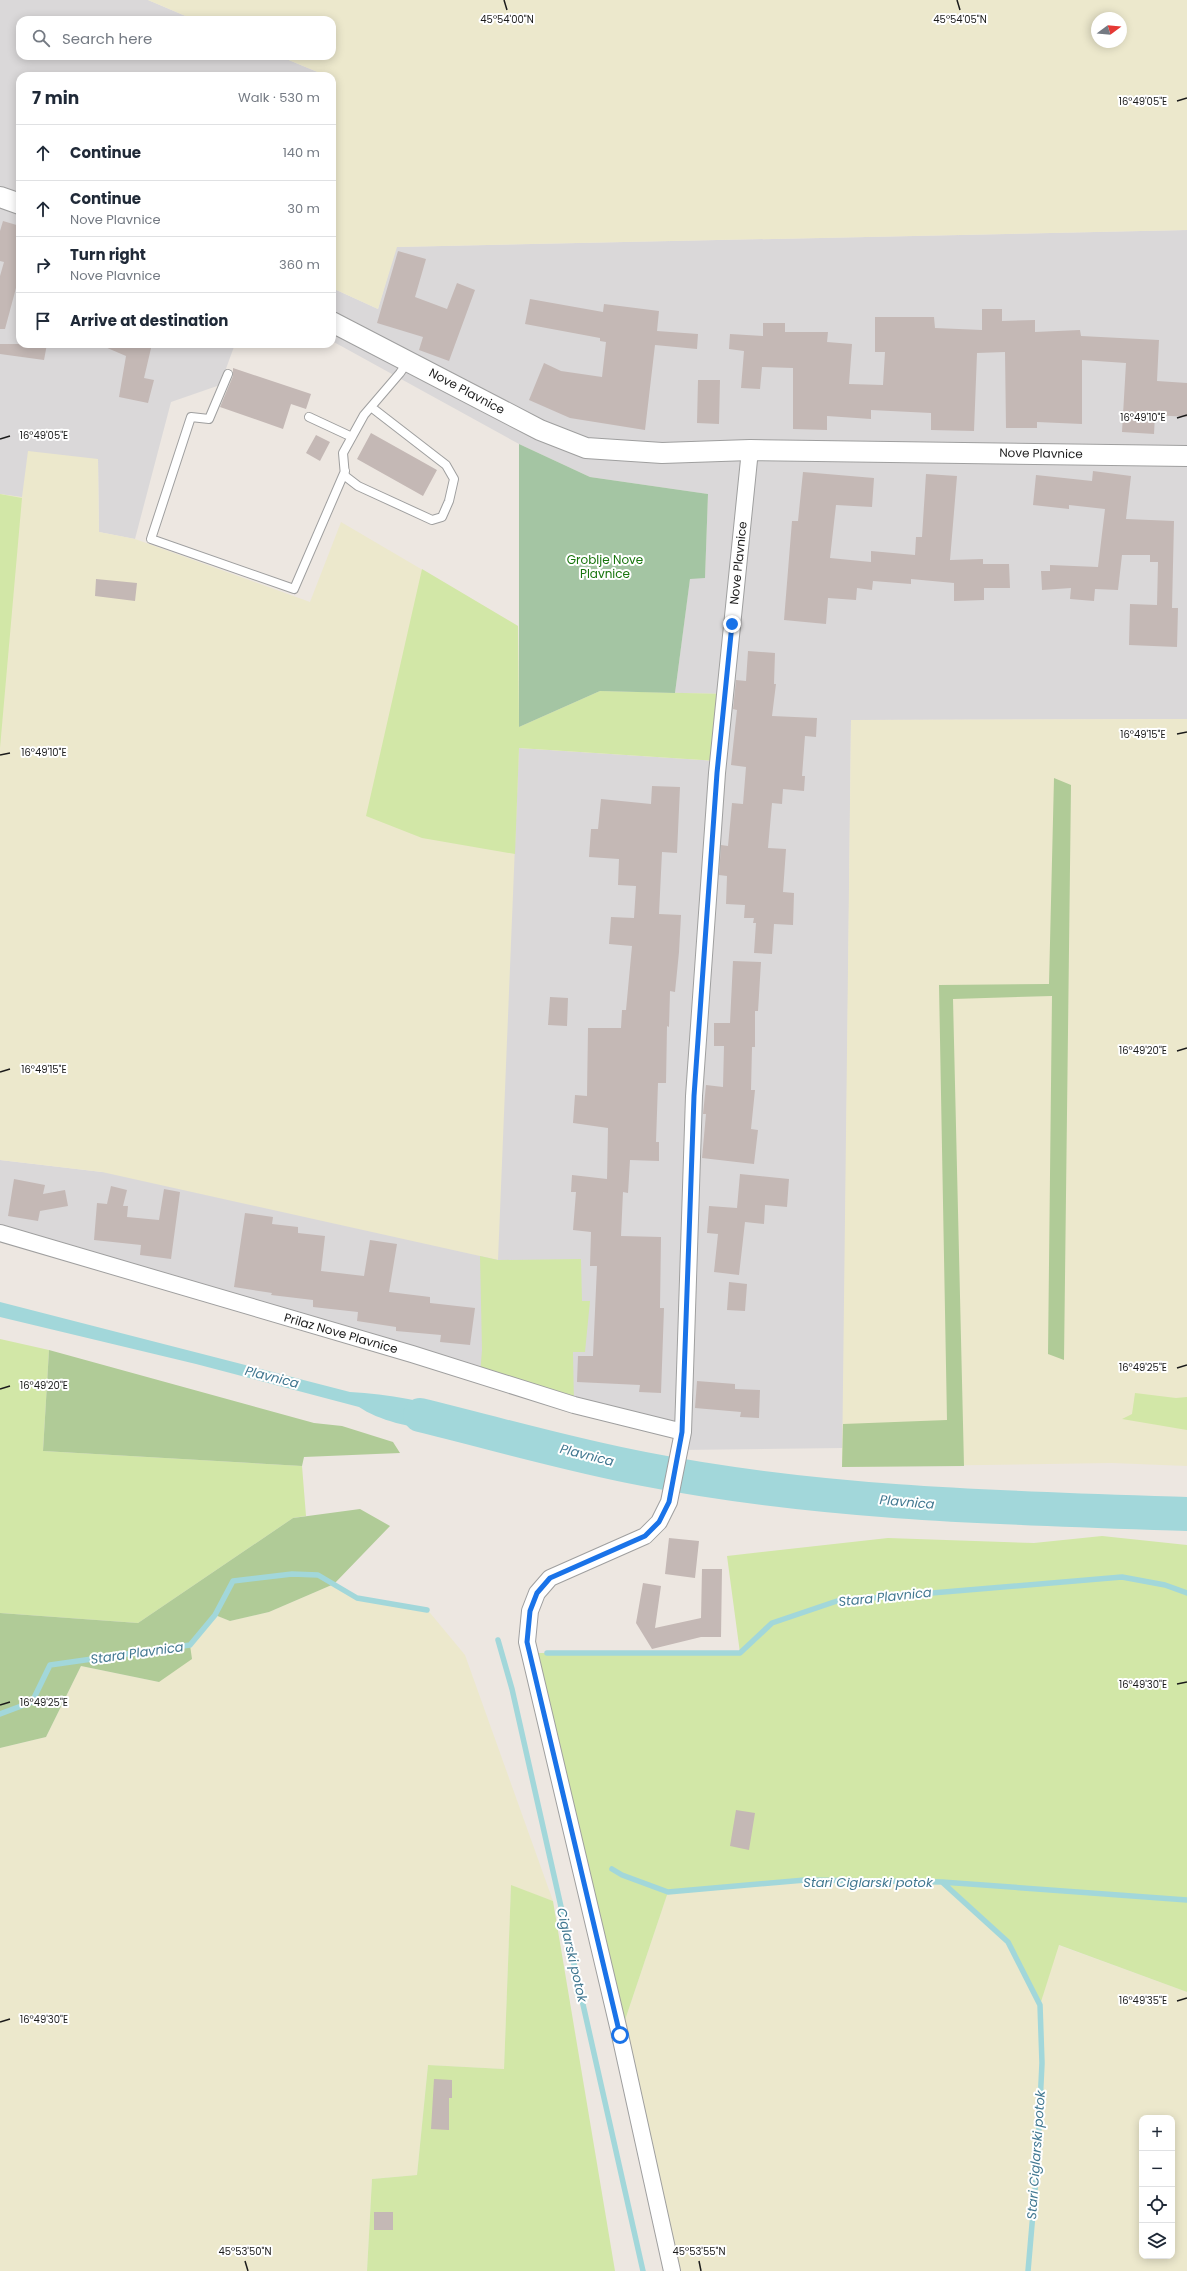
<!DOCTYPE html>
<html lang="en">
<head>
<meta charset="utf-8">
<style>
	body { margin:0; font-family:Poppins,sans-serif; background:#f2f2f3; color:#1f2937 }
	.controls { position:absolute; right:12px; bottom:12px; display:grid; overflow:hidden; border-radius:8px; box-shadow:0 2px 10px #0003 }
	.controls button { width:36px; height:36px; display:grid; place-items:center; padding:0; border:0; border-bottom:1px solid #e0e1e3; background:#fff; color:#1f2937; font:20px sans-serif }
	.compass { position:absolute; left:1091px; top:12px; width:36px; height:36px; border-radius:50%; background:#fff; box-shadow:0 2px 10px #0003; rotate:74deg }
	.stop { position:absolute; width:12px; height:12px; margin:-9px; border:3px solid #1a73e8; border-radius:50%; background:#fff }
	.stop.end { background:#1a73e8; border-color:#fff; box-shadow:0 1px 4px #0008 }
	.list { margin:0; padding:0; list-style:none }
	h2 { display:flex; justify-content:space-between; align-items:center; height:52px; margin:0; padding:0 16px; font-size:17px }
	h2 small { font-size:13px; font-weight:400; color:#747a83 }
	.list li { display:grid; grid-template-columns:26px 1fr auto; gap:12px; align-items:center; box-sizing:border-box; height:56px; padding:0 16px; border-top:1px solid #e0e1e3 }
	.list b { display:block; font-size:15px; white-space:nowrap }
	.list p { margin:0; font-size:13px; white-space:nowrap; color:#747a83 }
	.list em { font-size:13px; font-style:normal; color:#747a83 }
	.icon { flex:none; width:22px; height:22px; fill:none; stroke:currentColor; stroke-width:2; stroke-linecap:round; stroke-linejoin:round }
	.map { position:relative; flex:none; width:1187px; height:2271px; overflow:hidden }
	.search { position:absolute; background:#fff; box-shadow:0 2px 10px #0003; left:16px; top:16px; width:320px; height:44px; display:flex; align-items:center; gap:10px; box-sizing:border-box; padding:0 14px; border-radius:12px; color:#747a83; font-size:15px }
	.panel { position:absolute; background:#fff; box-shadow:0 2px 10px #0003; left:16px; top:72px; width:320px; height:276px; border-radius:12px }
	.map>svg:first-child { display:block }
</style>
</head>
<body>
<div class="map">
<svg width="1187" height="2271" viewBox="0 0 1187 2271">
	<rect width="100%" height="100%" fill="#ede7e1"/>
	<path fill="#dad8d9" d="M0,0H148L195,20H20V56H279L320,73V76H20V344H235L220,385L171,402L135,539L99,532L98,459L22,498L0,494Z
		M1187,230V719L851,720L843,1448L679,1450L682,1432L0,1233V1160L102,1172L519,748L718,761L675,693L690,578L705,577L708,494L590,477L519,444L332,341V288L378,309L396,247Z"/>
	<path fill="#ece8cc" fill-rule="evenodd" d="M148,0H1187V230L397,247L378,309L332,288V76H320V73L279,56H332V20H195ZM1097,18H1121V42H1097Z
		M28,451L98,459L99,532L135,539L310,602L341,522L518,626L519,727L600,691L725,694L718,761L519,748L498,1260L102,1172L0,1160V494L22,497Z
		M1187,719V1466L1112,1463L842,1467L851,720Z
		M334,1584L357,1598L426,1608L465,1655L553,1901L511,1886L504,2069L428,2065L417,2175L372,2179L367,2271H0V1748L46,1737L81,1666L159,1682L215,1615L230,1621L269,1612Z
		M805,1880L942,1882L1001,1935L1040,2005L1058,1945L1187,1992V2271H672L620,2035L668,1892ZM1142,2118H1172V2256H1142Z"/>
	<path fill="#d2e7a7" d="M0,494L22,498L0,748Z
		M422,569L518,626L519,727L600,691L725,694L718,761L519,748L515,854L422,838L366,816Z
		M480,1256L498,1260L581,1259L582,1301H590L585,1352H573L574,1405L480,1375L482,1350Z
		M0,1339L49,1350L43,1451L302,1466L306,1516L293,1518L138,1623L0,1613Z
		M1135,1393L1176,1398L1187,1397V1430L1122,1419L1132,1414Z
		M1102,1536L1187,1545V1992L1059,1945L1040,2005L1008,1942L942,1882L805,1880L668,1892L620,2035L529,1653H740L727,1556L888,1538L1034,1543Z
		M511,1885L553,1901L615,2271H367L372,2179L417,2175L428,2065L504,2069Z"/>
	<path fill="#b0cb97" d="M1054,778L1071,785L1064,1360L1048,1354L1052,996L953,999L964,1466L842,1467L843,1424L947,1420L939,985L1049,984Z
		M49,1350L314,1423L342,1426L393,1442L400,1453L304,1457L302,1466L43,1451Z
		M360,1509L390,1526L334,1584L269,1612L230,1621L215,1615L190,1645L192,1659L159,1682L81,1666L46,1737L0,1748V1613L138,1623L293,1518Z"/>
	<path fill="#a4c5a3" d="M519,444L590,477L708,494L705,578L690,579L675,693L600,691L519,727Z"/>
	<path fill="#a2d7da" d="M0,1302L350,1392C388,1394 429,1401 464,1415L466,1426C436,1435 384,1424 359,1407L196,1364L0,1317Z"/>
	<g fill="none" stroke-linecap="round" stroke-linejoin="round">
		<path stroke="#a2d7da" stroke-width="5.5" d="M498,1640L512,1689L643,2271
			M547,1653H740L772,1623L837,1601L1122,1577L1165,1585L1187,1593
			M0,1714L32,1702L50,1665L190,1645L215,1615L233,1581L292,1574L318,1575L357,1598L427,1610
			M612,1869L622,1875L668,1892L805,1880L942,1882L1008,1942L1040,2005L1042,2063L1037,2167L1028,2271
			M942,1882L1187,1900"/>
		<path stroke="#a2d7da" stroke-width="34" d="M420,1415C494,1433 569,1455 644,1469C823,1504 1005,1508 1187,1514"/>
	</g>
	<path fill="#c4b8b5" d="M3,221L20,226V273L5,329H0V276L4,262L0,261V231Z
		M398,251L426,259L415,297L447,309L457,283L475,290L449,361L419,350L423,337L377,323Z
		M530,299L603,312L604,304L659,311L657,331L698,334L697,349L655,345L645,430L570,418L529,400L544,363L561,371L602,377L606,342L600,341V338L525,324Z
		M982,309H1002V321L1035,320V332L1080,330L1081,336L1159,340L1157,381L1187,383V417L1155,415L1154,434L1122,432L1126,363L1082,360V424L1037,422V428H1006L1005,352L977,353L974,431L931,430V413L871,410V419L827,416V430L793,429V368L762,367L760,389L741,388L744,351L729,349L730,334L763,336V323H785V332H828L827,342L852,344L849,384L883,385L885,352H875V317H934L935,328L982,330Z
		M0,344H47L44,360L0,354Z
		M98,344H152L144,378L154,380L148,403L119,397L126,356Z
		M233,368L311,394L306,409L291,404L283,429L220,407L233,376Z
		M698,380H720L719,424L697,423Z
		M371,433L437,470L423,496L357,459Z
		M316,435L330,442L320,461L306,453Z
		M1093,471L1131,476L1126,519L1174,521L1172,608H1178L1177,647L1129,645L1130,604L1157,605L1158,562H1150V555H1122L1118,590L1095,589L1094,601L1070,599L1071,588L1042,590L1041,571H1050V565L1098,567L1105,509L1069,505V509L1033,505L1036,475L1092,481Z
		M803,472L874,478L872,507L836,505L830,558L871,562V551L915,555L916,537H922L926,474L957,476L950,560L983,559V564H1009L1010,588H984V600L954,601V583L911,579V584L873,581L872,590L857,588L856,600L828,598L826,624L784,620L792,521H798Z
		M96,579L137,583L135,601L95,596Z
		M748,651L775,653L774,684H776L772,716L817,718L816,737L805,736L802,776H805L804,791L783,789L782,804L772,803L768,848L786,849L783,892L794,893L793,925L774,924L772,954L754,953L756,923H753L754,918H744L745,905L726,904L727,876L719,875L721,845L728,846L732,803L743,804L746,767L731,765L737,710L733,709L736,680L746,681Z
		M652,786L680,787L677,853L662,852L659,914L681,915L679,952L675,992L670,991L669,1027L667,1026L666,1083H658L656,1142H659V1161L630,1160L628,1193L623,1192L621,1236L661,1237L660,1308H664L661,1393L639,1392L640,1385L577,1382L578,1356H593L597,1266H590L591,1232L573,1230L576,1192H571L572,1175L607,1179L608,1128L573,1123L575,1095L587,1096L588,1028H621L622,1010H626L632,946L609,944L611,917L634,918L636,886L618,885L619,859L589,857L591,829H598L601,799L651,804Z
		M733,961L761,962L758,1011H755V1047H752L751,1090H755L751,1129L758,1130L754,1164L702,1158L706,1114H703L706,1085L723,1087L724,1046H714V1023H730Z
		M550,997L568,998L567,1026L548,1025Z
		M740,1174L789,1179L787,1207L765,1205L764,1224L745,1222L739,1275L714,1272L718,1234L707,1233L709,1206L737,1208Z
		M14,1179L45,1185L43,1194L65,1190L68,1206L40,1211L38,1221L8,1216Z
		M111,1186L127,1190L123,1206H128L127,1217L159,1220L164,1189L180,1192L171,1259L140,1255L141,1245L94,1240L97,1203L107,1204Z
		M245,1213L273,1217L272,1224L298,1227V1233L325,1236L321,1271L364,1276L370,1240L397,1244L389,1292L430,1297V1303L475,1308L470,1345L440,1342L441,1335L396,1331V1327L357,1321L358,1312L313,1307V1300L271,1295L272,1293L234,1287Z
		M729,1282L747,1284L745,1311L727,1310Z
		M697,1381L735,1384V1389L760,1390L759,1418L740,1417L741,1412L695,1408Z
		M669,1538L699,1541L695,1578L665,1574Z
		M702,1569H722L721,1637H701L652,1649L636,1623L643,1583L661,1586L655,1628L701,1618Z
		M736,1810L755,1813L749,1850L730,1846Z
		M434,2079L452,2080V2098H449V2130L431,2129Z
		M374,2212H393V2230H374Z"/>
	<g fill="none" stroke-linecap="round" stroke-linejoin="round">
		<g stroke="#9f9f9f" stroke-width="10">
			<path id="service" d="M228,374L209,419L191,417L151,539L294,589L345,471
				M371,407L446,465L454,479L449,501L442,517L432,520L358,486L345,476L343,453L364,415L400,373L408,361
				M309,417L352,437"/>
		</g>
		<g stroke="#9f9f9f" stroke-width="18">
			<path id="minor" d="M0,1233L412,1354L574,1405L683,1432
				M672,2271L620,2035L527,1642L530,1611L537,1593L550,1578L645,1536L659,1522L669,1502L683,1432L694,1096L717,773L750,450"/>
		</g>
		<g stroke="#9f9f9f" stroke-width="22">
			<path id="tertiary" d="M0,197L20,204
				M332,322L540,430L586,448L662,453L750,450L1187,456"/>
		</g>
		<use href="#service" stroke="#fff" stroke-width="8"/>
		<use href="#minor" stroke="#fff" stroke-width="16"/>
		<use href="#tertiary" stroke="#fff" stroke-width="20"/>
	</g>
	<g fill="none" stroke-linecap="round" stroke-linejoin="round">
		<path stroke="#1a73e8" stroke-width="5" d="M620,2035L527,1642L530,1611L537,1593L550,1578L645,1536L659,1522L669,1502L682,1432L694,1096L717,773L732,624"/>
	</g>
	<path fill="none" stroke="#1b1b1b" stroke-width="1.5" d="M504,0L507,10M957,0L960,10M1177,101L1187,98M1177,418L1187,415M0,439L10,436M1177,734L1187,732M0,755L10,753M1177,1051L1187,1048M0,1072L10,1069M1177,1368L1187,1365M0,1389L10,1386M1177,1684L1187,1682M0,1705L10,1702M1177,2001L1187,1998M0,2022L10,2019M245,2261L248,2271M699,2261L701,2271"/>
	<g text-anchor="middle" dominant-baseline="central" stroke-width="4" stroke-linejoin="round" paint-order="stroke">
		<g font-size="12" fill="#1b1b1b" stroke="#fff">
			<text transform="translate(467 391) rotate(28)">Nove Plavnice</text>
			<text transform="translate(1041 453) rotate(1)">Nove Plavnice</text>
			<text transform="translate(738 563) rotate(-84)">Nove Plavnice</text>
			<text transform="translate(341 1333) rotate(16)">Prilaz Nove Plavnice</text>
		</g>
		<g font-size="12" fill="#18750e" stroke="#fff">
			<text x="605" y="559">Groblje Nove<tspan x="605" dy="14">Plavnice</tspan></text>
		</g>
		<g font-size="13" font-style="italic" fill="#427891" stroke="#fff">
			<text transform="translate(272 1377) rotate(14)">Plavnica</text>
			<text transform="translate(587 1455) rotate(14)">Plavnica</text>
			<text transform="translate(907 1502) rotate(5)">Plavnica</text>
			<text transform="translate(885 1597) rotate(-6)">Stara Plavnica</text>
			<text transform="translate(137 1653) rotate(-8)">Stara Plavnica</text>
			<text x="868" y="1882">Stari Ciglarski potok</text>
			<text transform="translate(572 1955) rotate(77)">Ciglarski potok</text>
			<text transform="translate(1036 2155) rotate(-86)">Stari Ciglarski potok</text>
		</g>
	</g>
	<g font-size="10" text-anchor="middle" fill="#1b1b1b" stroke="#fff" stroke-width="4" stroke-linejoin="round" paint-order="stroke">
		<text x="507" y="23">45°54'00"N</text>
		<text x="960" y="23">45°54'05"N</text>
		<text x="1143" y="105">16°49'05"E</text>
		<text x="1143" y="421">16°49'10"E</text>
		<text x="44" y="439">16°49'05"E</text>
		<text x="1143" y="738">16°49'15"E</text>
		<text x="44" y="756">16°49'10"E</text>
		<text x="1143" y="1054">16°49'20"E</text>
		<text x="44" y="1073">16°49'15"E</text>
		<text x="1143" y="1371">16°49'25"E</text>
		<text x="44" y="1389">16°49'20"E</text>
		<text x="1143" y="1688">16°49'30"E</text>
		<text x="44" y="1706">16°49'25"E</text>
		<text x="1143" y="2004">16°49'35"E</text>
		<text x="44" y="2023">16°49'30"E</text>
		<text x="245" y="2255">45°53'50"N</text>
		<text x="699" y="2255">45°53'55"N</text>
	</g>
</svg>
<div class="controls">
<button>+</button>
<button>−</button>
<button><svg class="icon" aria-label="locate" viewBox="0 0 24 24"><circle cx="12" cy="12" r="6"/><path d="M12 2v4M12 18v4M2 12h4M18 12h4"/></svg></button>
<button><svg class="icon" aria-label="layers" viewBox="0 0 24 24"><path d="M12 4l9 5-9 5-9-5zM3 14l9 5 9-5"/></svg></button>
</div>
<svg class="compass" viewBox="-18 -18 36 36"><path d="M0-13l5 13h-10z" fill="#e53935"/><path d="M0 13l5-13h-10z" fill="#747a83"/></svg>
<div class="stop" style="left:620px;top:2035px"></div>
<div class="stop end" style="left:732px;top:624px"></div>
<div class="search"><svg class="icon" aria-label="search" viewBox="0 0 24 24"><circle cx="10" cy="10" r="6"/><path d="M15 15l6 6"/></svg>Search here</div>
<section class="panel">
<h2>7 min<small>Walk · 530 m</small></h2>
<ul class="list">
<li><svg class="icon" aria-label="ahead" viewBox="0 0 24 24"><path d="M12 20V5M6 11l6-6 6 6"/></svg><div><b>Continue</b></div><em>140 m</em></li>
<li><svg class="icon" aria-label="ahead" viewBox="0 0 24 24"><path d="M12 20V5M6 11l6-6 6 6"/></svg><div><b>Continue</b><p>Nove Plavnice</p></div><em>30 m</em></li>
<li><svg class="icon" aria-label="right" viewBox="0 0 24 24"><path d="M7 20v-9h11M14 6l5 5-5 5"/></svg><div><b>Turn right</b><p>Nove Plavnice</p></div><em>360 m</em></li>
<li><svg class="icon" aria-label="arrive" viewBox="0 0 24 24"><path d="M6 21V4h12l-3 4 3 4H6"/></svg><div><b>Arrive at destination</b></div></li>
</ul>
</section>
</div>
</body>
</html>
